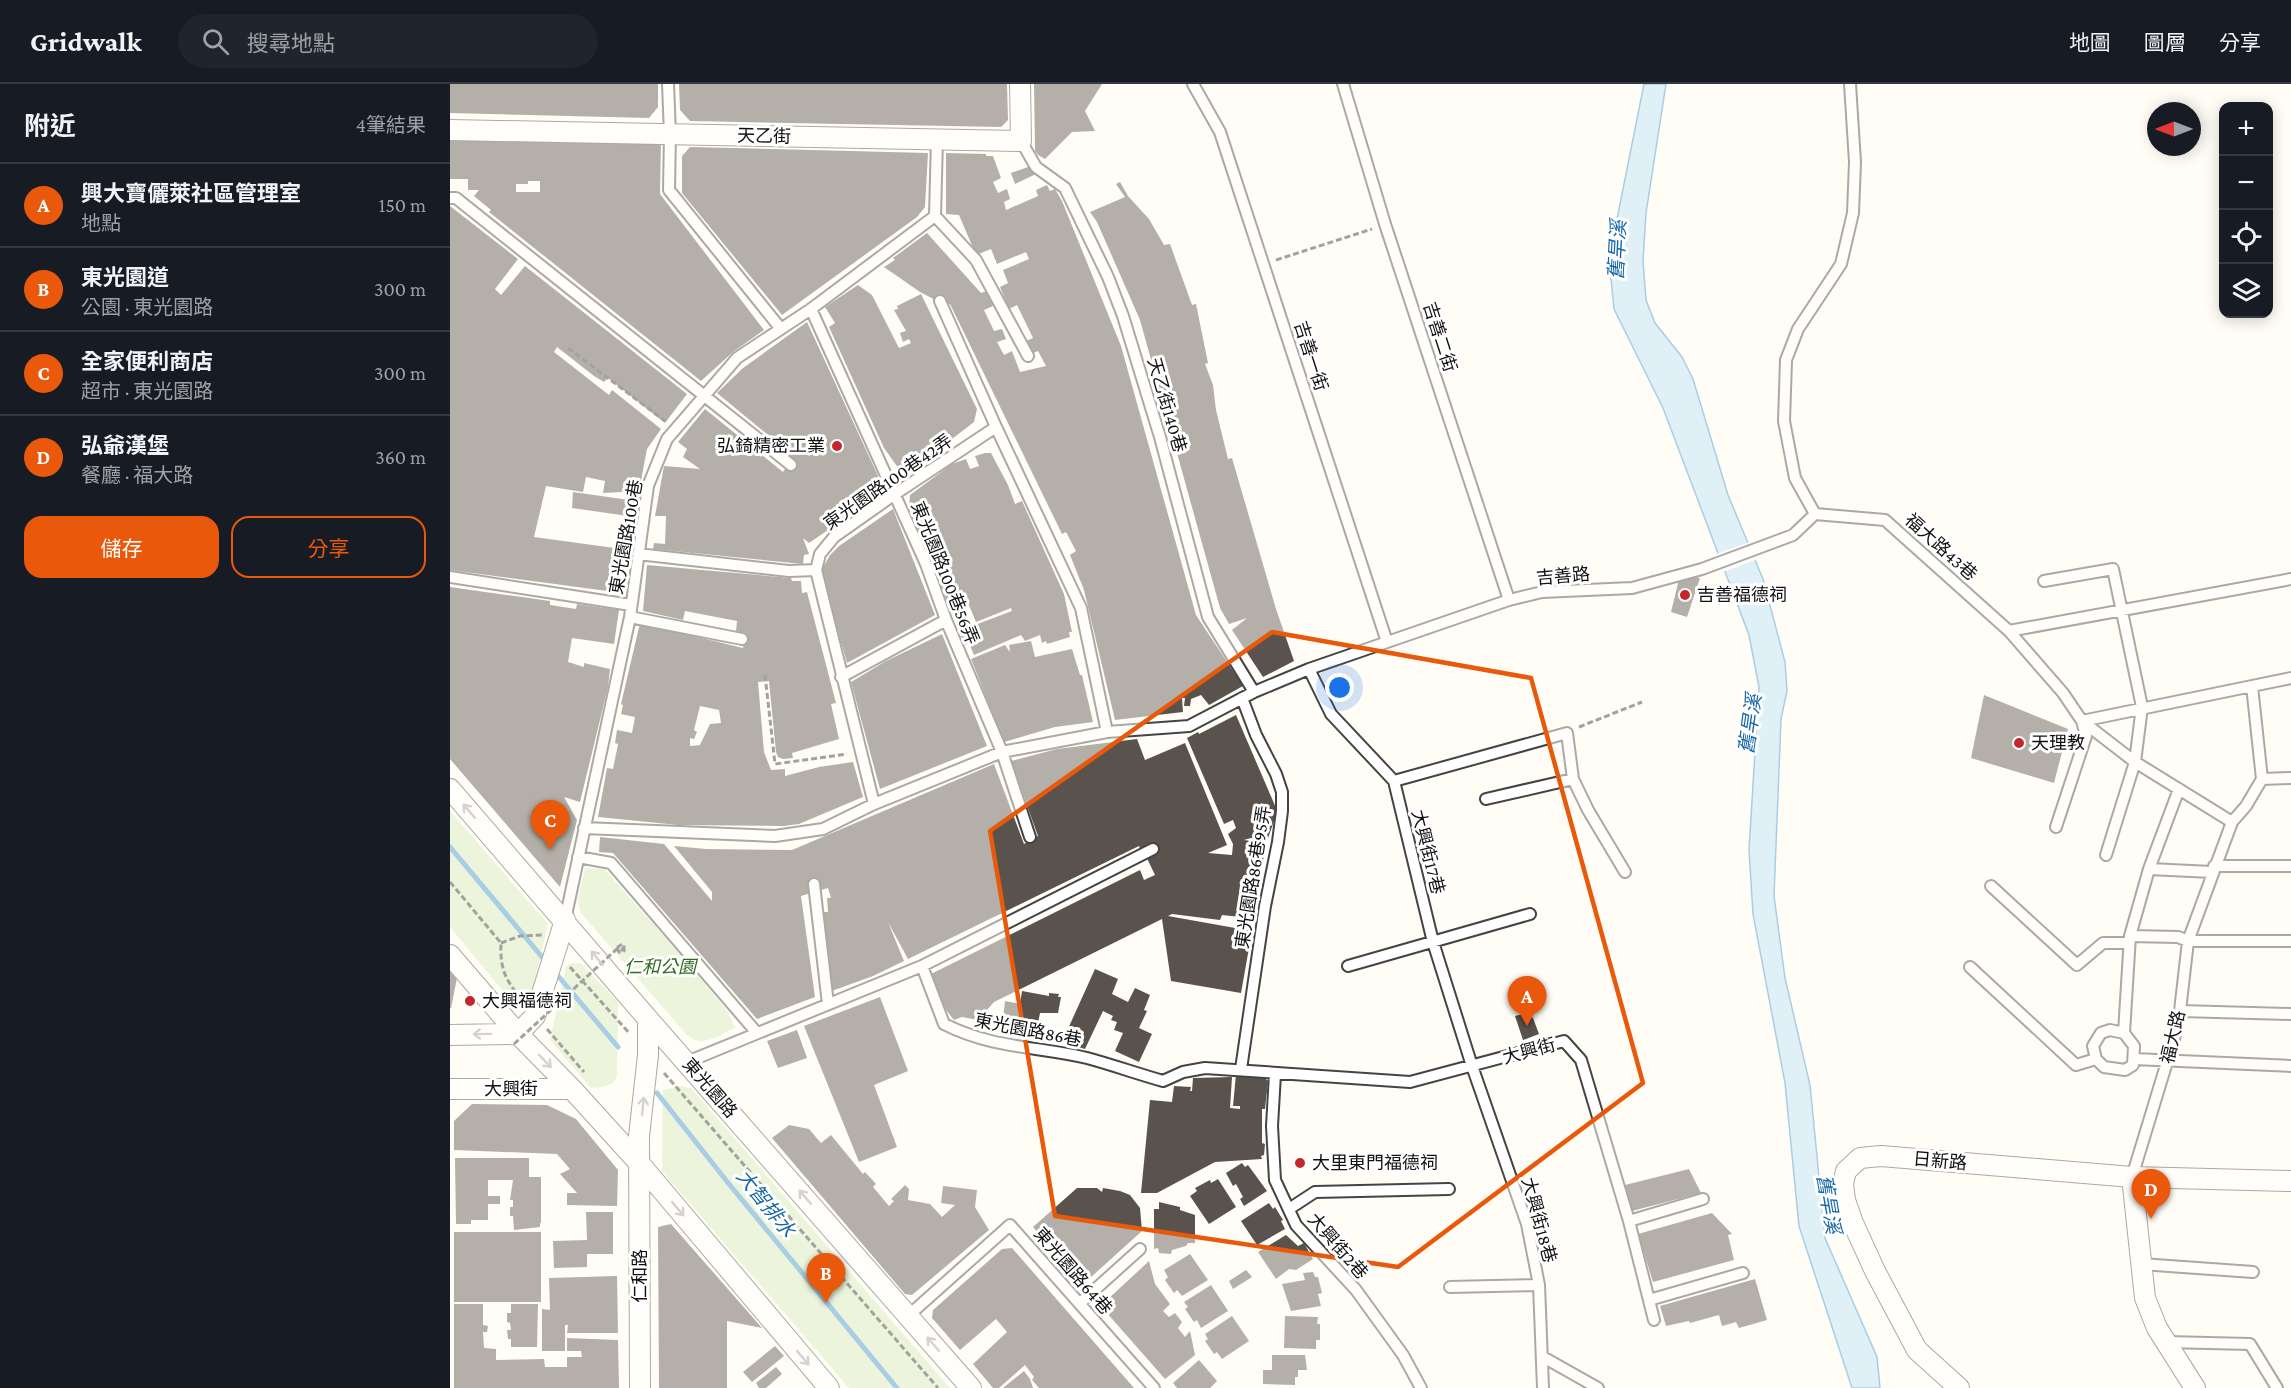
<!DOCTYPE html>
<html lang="zh-TW">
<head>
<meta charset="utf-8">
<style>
	body { margin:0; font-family:"Crimson Pro","Noto Sans TC",serif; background:#20242c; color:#f1f3f6 }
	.controls { position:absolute; right:18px; top:18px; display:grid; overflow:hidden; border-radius:12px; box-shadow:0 3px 15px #0003 }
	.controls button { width:54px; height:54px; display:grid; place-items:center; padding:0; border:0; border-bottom:2px solid #363941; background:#171b24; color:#f1f3f6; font:30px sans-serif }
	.compass { position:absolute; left:1697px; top:18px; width:54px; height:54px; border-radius:50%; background:#171b24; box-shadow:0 3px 15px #0003; rotate:270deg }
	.you { position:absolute; left:890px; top:604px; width:21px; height:21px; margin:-15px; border:4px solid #fff; border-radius:50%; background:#1a73e8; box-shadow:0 0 0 9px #1a73e833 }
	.badge { display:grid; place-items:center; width:39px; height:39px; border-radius:50%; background:#ea580c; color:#fff; font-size:20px; font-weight:700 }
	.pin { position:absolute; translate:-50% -50px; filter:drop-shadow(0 2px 3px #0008) }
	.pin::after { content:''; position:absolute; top:32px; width:21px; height:18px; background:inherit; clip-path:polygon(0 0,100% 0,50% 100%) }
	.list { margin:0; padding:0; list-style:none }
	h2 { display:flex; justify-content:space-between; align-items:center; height:78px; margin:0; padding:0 24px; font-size:26px }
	h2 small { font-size:20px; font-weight:400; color:#9ea1a6 }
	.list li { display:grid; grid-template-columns:39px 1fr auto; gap:18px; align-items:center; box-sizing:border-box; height:84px; padding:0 24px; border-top:2px solid #363941 }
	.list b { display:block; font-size:22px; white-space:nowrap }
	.list p { margin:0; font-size:20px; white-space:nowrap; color:#9ea1a6 }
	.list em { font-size:20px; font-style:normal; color:#9ea1a6 }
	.actions { display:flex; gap:12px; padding:18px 24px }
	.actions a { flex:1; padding:14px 0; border:2px solid #ea580c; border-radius:18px; text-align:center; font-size:21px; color:#ea580c }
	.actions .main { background:#ea580c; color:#fff }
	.icon { flex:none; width:33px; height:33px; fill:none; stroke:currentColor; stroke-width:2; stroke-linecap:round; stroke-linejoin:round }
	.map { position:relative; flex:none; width:1841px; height:1304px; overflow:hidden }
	header { display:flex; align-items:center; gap:36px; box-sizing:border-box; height:84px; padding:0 30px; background:#171b24; border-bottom:2px solid #363941 }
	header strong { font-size:28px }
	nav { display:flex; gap:33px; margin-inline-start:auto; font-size:21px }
	.search { width:420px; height:54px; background:#20242c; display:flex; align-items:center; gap:15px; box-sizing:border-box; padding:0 21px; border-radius:33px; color:#9ea1a6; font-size:22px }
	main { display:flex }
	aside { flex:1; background:#171b24 }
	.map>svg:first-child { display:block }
</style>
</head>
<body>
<header>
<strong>Gridwalk</strong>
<div class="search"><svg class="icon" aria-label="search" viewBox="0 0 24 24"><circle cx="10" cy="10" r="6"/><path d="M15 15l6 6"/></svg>搜尋地點</div>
<nav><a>地圖</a><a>圖層</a><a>分享</a></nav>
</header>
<main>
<aside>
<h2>附近<small>4筆結果</small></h2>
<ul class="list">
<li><span class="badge">A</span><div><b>興大寶儷萊社區管理室</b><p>地點</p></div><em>150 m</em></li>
<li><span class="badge">B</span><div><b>東光園道</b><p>公園 · 東光園路</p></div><em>300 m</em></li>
<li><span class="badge">C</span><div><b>全家便利商店</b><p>超市 · 東光園路</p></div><em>300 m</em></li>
<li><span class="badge">D</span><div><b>弘爺漢堡</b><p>餐廳 · 福大路</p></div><em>360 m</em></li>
</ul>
<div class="actions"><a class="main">儲存</a><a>分享</a></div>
</aside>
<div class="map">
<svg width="1841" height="1304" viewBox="0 0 1841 1304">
	<rect width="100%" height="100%" fill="#fffdf5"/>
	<path fill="#d5ebbd" d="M0,727L98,840L81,914L62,918L0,843Z
		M135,784L154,785L227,866L278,928L285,944C269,951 253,964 238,952L130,828L128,815Z
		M122,879L131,880L168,918L167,992L163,999L152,1003L141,1004L100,956L116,882Z
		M231,1002L241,1004L500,1304H399L212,1087L213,1006Z"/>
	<path fill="#b9e0f7" stroke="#3f96cf" stroke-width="1.5" d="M1194,0H1216L1196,129L1193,177L1196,216L1205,239L1232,273L1243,295L1278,411L1313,495L1335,578L1337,607L1331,635L1324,812L1335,894L1360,1001L1375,1154L1427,1273L1430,1304H1402L1349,1142L1335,999L1303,830L1299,766L1309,603L1299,551L1213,324L1164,225L1160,184L1165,145Z"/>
	<path fill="#fffdf5" d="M1300,458L1308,475L1273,488L1266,470Z"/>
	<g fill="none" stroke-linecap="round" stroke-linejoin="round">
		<path stroke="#3f96cf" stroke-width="5" d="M0,763L97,879
			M103,886L168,963
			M207,1009L279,1100L447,1304"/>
	</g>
	<path fill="#5a524d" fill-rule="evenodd" d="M0,0H208V23L199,34L0,29Z
		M229,0H557L558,36L551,43L240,37L230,26Z
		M584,0H652L635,27L645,47L622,48L595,75L588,71L585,67Z
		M0,52L211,57L210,110L314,246L283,268L251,297L39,128L41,126L24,112L29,106H18V95H0ZM78,97H90V108H66V100H78Z
		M240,63L478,69L475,123L467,133L332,231L232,109V72Z
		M496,69L536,70V72H543L551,94L543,98L548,109L557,105L560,115L554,118L556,126L588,112L586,106L597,101L600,107L605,105L612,117L671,262L746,531L793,602L759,621L751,611L741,615L740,622H734L735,614H732L733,628L665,636L634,506L620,471L626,467L616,448L612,450L500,220L497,222L470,208L434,183L445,176L443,174L477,149L531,209L537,207L543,222L534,226L544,247L552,245L556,255L547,258L554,271L562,267L570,288L596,282L588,267L579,271L574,258L583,254L567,221L559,225L550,203L558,199L553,186L579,175L576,168L547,180L541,165L526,171L509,131L496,130Z
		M578,83L586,90L565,100L561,89Z
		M670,98L678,112L699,135L714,161L720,160L742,221L746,220L758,279L755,280L763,301L766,326L778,375L782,374L826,525L844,577L813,593L782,546L797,534L779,540L770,524L690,236L647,138L640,128L675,113L666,100Z
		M0,122L68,175L45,205L51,211L75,182L237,310L215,339L158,294L154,298L144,292L107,263L104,268L159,311L162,306L211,345L197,365L189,407L153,409L155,397L136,393L133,408L96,402L84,453L179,466L176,487H170L169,499H172V509L0,486Z
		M408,201L422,211L449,264L461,259L459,255L453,258L450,249L456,247L444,226L448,225L447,222L471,210L527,325L524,338L454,392L434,364L379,243L385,239L375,223Z
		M357,238L435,407L359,459L353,454L359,470L354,471L353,480L203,465L204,459L215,460L216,432H205L214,382L250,385L233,373L237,365L228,358L255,325L333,388L339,379L329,360L267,309L293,284Z
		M535,369H541L558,401L565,420L572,417L614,510L622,548H619L620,553L597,560L596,557L592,559L590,551L575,557L571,551L524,571L519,559L515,561L509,547L562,527L561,524L526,538L516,514L499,522L459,424L460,411L502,380L516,375L520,385L529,382L525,372Z
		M123,408L179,416L178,432L122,424Z
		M443,425L485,531L397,579L371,487L380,471L389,462Z
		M197,481L341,494L342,497H351L352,509L357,508L386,619L381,620L389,655L342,669L343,674L333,675L328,673L326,668L319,597L308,598L314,668L321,686L335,685V692L369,683L403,678L413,713L349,740L334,742L228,741L148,733L157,684L163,685L168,660L165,659L167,646L182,649L185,633L171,630L173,621L171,620L190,539L293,564L295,549L286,547L287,537L235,527L233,536L193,527ZM250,622L269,626L271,639L260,640L250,661L240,662V654L244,655L247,648L244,646Z
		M1230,491L1250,494L1237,533L1221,528Z
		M0,503L100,517V521L126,525L127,520L169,526L164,560L122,554L118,578L134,583V579L160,585L158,603L130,718L114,713L127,736L110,803L0,675Z
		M492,550L537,662L430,705L401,598L436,577Z
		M581,557L585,573L622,565L630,591H632L643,638L605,643L554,658L521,575L555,561L560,568L559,561Z
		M1534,611L1618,645L1604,699L1521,674Z
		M786,631L829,731L824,737L817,757L801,754L794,756L809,758V762L815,763L806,825L803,824V827H793L791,833L772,831L770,836L722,830L718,832L802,847L791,909L721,897L712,835L544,918L528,936L512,933L504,936L488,916L479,891L690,786L694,796L705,791L693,766L691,767L689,762L458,875L438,838L454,877L423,892L379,908L370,828H378L377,814H381L378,804L351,812L365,913L307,935L163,769L149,768L150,753L214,760L262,817V808L224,762L256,765L342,766L544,680L574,760L588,752L561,677L607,665L687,655L695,676L735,659L777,761L758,769L782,771L783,760L778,750L786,744L783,736L774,740L737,654L748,648L749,650Z
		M0,885L7,894L1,924H0Z
		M645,885L668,895L662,910L678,918L685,904L700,911L694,926L697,927L689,944L702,950L689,978L665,967L673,949L664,946L667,938L661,936L663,932L653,927L635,965L612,958Z
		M572,907L599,912V909L609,910L608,913H611L608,929H590L588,939L565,936V939L555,938L553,934L555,917L570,920Z
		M430,913L458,987L424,1001L447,1063L409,1078L354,942Z
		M1077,929L1083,934L1089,950L1073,956L1065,932Z
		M347,946L357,974L328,984L317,957Z
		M786,990L813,992L818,997L815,1025H812V1059L815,1060L814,1071L811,1072L812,1075L765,1078L707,1109H691L700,1016L722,1018L724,1002L741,1003L740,1007H742L743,994L782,993L780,1024L790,1025V1022H783Z
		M22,1020L97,1021L126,1035L168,1086L167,1122L117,1121V1109H127L110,1090L120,1085L107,1070L4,1066V1037Z
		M339,1041L359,1045L371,1059L381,1051L413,1090L415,1088L426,1100L423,1103L439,1122L444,1117L441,1115L455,1101L459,1105L458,1116L480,1120L492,1133L505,1121L491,1119L493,1102L527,1106L525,1123L539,1146L462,1211L455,1210L322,1054Z
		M5,1074H79V1093H91V1139H90V1143L64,1146L63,1132H60V1123H63V1116H60L63,1096H38V1112H50V1120H38V1136H21V1140H6Z
		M792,1079L795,1083L798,1081L817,1107L794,1122L790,1115L793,1113L786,1100L783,1102L776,1089Z
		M1239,1085L1251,1109L1182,1127L1175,1101Z
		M768,1095L786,1123L759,1140L740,1112L747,1107L745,1104L760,1096L761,1099Z
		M627,1104H647L652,1108L653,1104L670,1107L680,1111L690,1124L692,1147L640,1194H627L583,1143Z
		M709,1118L730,1123V1126L745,1131V1159H738L736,1162L722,1166L721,1170L709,1169L708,1164L704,1165V1125H709Z
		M819,1119L823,1125L825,1123L833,1136L831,1137L835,1145L807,1161L791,1137Z
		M136,1128H163V1170H137V1183L104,1184L103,1157L137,1156Z
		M1262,1129L1282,1150L1278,1151L1284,1176L1203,1198L1188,1150Z
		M221,1140L312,1244L277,1237V1304H209L208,1143Z
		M4,1148H91V1218H4Z
		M836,1151L848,1162L854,1159L863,1175L846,1186L839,1185L826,1195L808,1168Z
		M562,1164L684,1304H589L582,1296L584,1293L575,1281L549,1304H543L523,1280L557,1248L546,1235L510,1266L482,1234L483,1226L552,1165Z
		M740,1170L758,1196L732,1212L727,1206L724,1209L715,1196L718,1193L714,1186Z
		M699,1177L705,1200L720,1220L713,1227L719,1233L725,1229L732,1238L728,1244L735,1253L740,1247L745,1271L715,1295L656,1228L657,1216Z
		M796,1186L802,1193L783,1205L779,1197Z
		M863,1188L865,1193H868L872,1209L868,1210L871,1222L841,1227L832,1200L855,1196L853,1189Z
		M167,1192L168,1249H117L118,1241H115V1267H92V1225L100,1226L99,1194Z
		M1305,1195L1317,1236L1289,1244L1286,1238L1272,1242L1269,1231L1240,1239L1239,1237L1216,1242L1210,1222Z
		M761,1201L778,1227L751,1244L747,1236L744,1238L735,1225L738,1223L734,1218Z
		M4,1220H33V1241L38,1242L37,1248H33L34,1264L46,1265V1276L94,1275L95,1283H117V1273H132L131,1267H117V1254L168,1256L169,1304H4Z
		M61,1220H88L87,1263H61V1255H58L57,1246H61L60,1239L57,1238V1229H61Z
		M782,1232L799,1257L772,1275L767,1268L764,1270L755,1257L758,1255L755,1250Z
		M835,1232L868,1233L867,1240H870V1256H866V1265L834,1264Z
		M325,1262L334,1272L302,1298L293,1288Z
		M822,1271H855L857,1286H848V1293H845V1301L813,1300V1286H822Z
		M749,1276L767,1297L760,1304H727L723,1299Z
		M326,1283L332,1290L316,1304H309L306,1299Z
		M574,1287L580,1295L583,1304H553Z"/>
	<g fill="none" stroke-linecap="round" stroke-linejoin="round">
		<g stroke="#444" stroke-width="14">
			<path id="service" d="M218,0L220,50L219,106L331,245
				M743,0L770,48L937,558
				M893,0L935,140L1059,516
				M571,57L586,83L615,104L658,193L673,232L710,353L758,533L804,608
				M0,114H6L341,381
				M485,132L526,176L578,272
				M361,225L476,480L496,536L552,668L580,753
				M546,343L631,524L657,648
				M1365,430L1435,436L1559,547L1613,609L1632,637L1685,678L1782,738
				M1365,430L1345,394L1334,337L1336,276L1348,245L1391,180L1403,129L1405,78L1400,0
				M188,470L339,487L366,486L370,470L384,453L445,410L546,343L490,217
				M366,486L424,720
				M0,493L181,521
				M1594,497L1663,485L1692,623L1685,678L1656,771
				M180,533L292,555
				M1559,547L1841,495
				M859,585L881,630L944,697L983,858L1022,982L1077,1140L1089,1201L1093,1304
				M391,593L496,536
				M1812,695L1841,694
				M944,697L1117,649L1123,695L1138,726L1175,788
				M1036,715L1123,695
				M1606,743L1636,652L1632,637L1841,594
				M134,744L325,752L373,745L424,720L552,668L657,648L739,642L804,608L859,585L1059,516L1092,508L1182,504L1252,485L1343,451L1365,430
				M128,773L161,779L307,949
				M1764,782H1841
				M1699,785L1762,788
				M364,800L378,920
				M1541,802L1627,881L1653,859H1679
				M115,836L180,533L198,402L217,355L287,274L361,225L485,132L487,55
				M1680,852L1728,853L1738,857H1841
				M472,882L494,940C544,965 586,962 637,974C663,981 688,990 713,997L733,988L755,984L960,998L1114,957L1131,976L1179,1137L1204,1236
				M898,882L1080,830
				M1520,883L1626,981L1646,975
				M1730,927L1841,930
				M1660,946L1674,949L1684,962L1683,981L1675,986L1654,983L1646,975L1643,962L1651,949Z
				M1674,949L1680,852L1699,785L1729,705
				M1684,975L1841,982
				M237,978L472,882L703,765
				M791,985L815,822L828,758L832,727V708L826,690L806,651L792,614
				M825,990L822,1042L825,1096L846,1141L906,1206L953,1271L971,1304
				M1682,1093L1724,955L1730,927L1738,857L1782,738L1796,722L1812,695L1802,602
				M839,1125L865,1108L999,1105
				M1179,1137L1253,1115
				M1691,1180L1803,1188
				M1000,1203L1089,1201
				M1199,1216L1293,1189
				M630,1219L690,1165
				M458,1232L560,1141L704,1304
				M1716,1258L1800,1260L1827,1304
				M1093,1273L1148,1304"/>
		</g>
		<g stroke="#444" stroke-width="22">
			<path id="minor" d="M0,46L571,57L570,0
				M0,705L198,935L521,1304
				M0,871L68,950L122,1005L190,1080L379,1304
				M0,951L68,950L85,932L115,836
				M0,1005H122
				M1682,1093L1695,1214L1707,1244L1745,1304
				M190,1304L189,1052L198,971V935
				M1509,1304L1467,1266L1425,1187L1403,1139L1395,1116L1393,1100L1396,1087L1410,1074L1431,1072L1682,1093L1841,1097"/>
		</g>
		<path stroke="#333" stroke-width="3" stroke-dasharray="6 3" stroke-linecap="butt" d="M826,176L922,145
			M118,264L215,337
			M315,591L325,680L397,670
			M1129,643L1192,618
			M0,798L51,859C50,885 55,895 71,915
			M51,859L70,852L93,851
			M167,864L169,868L174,867V861L172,860L168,863L170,866H173V863H169
			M120,883L180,950
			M97,945L134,988
			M214,989L488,1304"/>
		<use href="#service" stroke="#fff" stroke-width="10"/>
		<use href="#minor" stroke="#fff" stroke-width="20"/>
		<path stroke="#333" stroke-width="3" stroke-dasharray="6 3" stroke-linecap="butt" d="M64,960L169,863"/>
	</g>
	<defs><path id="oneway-shaft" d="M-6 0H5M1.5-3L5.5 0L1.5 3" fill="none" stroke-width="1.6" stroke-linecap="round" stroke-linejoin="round" transform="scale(1.5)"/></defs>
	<g stroke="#a0a0a0">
		<use href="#oneway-shaft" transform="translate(19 727) rotate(-131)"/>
		<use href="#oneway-shaft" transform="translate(147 874) rotate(-130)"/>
		<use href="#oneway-shaft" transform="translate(32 950) rotate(179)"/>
		<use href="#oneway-shaft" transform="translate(95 977) rotate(46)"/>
		<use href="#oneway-shaft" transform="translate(193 1022) rotate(-84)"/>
		<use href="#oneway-shaft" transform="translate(355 1113) rotate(-131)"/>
		<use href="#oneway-shaft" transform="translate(228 1125) rotate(50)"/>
		<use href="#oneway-shaft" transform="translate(483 1260) rotate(-131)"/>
		<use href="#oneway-shaft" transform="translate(353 1274) rotate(50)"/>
	</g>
	<path d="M0 0H1841V1304H0ZM822,548L1081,594L1193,999L948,1183L605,1132L540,747Z" fill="#fffdf5" fill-opacity=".55" fill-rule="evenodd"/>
	<path fill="none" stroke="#e8590c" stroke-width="4.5" stroke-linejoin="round" d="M822,548L1081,594L1193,999L948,1183L605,1132L540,747Z"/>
	<g fill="#c4262e" stroke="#fff" stroke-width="2">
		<circle cx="387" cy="362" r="6"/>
		<circle cx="1235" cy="511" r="6"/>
		<circle cx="1569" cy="659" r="6"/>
		<circle cx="20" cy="917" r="6"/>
		<circle cx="850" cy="1079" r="6"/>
	</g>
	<g text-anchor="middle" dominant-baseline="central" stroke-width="6" stroke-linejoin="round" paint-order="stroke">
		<g font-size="18" fill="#111" stroke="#fff">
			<text transform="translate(314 52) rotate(1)">天乙街</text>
			<text transform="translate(990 253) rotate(72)">吉善二街</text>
			<text transform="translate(861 272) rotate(72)">吉善一街</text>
			<text transform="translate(717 321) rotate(74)">天乙街140巷</text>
			<text transform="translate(438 398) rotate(-35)">東光園路100巷42弄</text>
			<text transform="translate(176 453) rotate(-80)">東光園路100巷</text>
			<text transform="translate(1491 463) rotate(42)">福大路43巷</text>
			<text transform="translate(495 489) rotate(68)">東光園路100巷56弄</text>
			<text transform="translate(1113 492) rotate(-5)">吉善路</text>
			<text transform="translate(978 768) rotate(76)">大興街17巷</text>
			<text transform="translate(803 793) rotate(-81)">東光園路86巷95弄</text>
			<text transform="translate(578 946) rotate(11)">東光園路86巷</text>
			<text transform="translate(1723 953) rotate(-77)">福大路</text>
			<text transform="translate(1079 967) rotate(-15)">大興街</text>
			<text transform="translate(260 1004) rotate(49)">東光園路</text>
			<text x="61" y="1005">大興街</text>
			<text transform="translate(1490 1077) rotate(5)">日新路</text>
			<text transform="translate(1089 1136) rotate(75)">大興街18巷</text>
			<text transform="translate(888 1162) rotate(49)">大興街2巷</text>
			<text transform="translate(623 1187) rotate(49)">東光園路64巷</text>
			<text transform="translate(190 1192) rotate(-90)">仁和路</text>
		</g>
		<g font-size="18" fill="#111" stroke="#fff" text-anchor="start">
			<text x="375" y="362" text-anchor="end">弘錡精密工業</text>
			<text x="1247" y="511">吉善福德祠</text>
			<text x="1581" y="659">天理教</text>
			<text x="32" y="917">大興福德祠</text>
			<text x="862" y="1079">大里東門福德祠</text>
		</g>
		<g font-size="18" font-style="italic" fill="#2f6b1f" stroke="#fff">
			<text x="210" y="883">仁和公園</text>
		</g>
		<g font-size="20" font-style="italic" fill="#1768a6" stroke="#fff">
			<text transform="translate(1167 166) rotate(-87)">舊旱溪</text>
			<text transform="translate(1300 640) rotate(-82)">舊旱溪</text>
			<text transform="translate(316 1119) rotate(51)">大智排水</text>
			<text transform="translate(1379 1120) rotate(80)">舊旱溪</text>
		</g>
	</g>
</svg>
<div class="controls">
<button>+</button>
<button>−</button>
<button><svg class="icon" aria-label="locate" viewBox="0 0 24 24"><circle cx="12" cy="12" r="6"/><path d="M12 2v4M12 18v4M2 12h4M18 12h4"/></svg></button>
<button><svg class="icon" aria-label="layers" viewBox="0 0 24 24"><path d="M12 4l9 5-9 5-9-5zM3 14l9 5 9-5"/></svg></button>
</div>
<svg class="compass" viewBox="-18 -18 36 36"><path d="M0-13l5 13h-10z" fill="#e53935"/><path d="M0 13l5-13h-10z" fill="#9ea1a6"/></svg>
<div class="you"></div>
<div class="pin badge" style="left:1077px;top:942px">A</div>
<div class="pin badge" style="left:376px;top:1219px">B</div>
<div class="pin badge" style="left:100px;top:766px">C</div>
<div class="pin badge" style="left:1701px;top:1135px">D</div>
</div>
</main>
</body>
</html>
